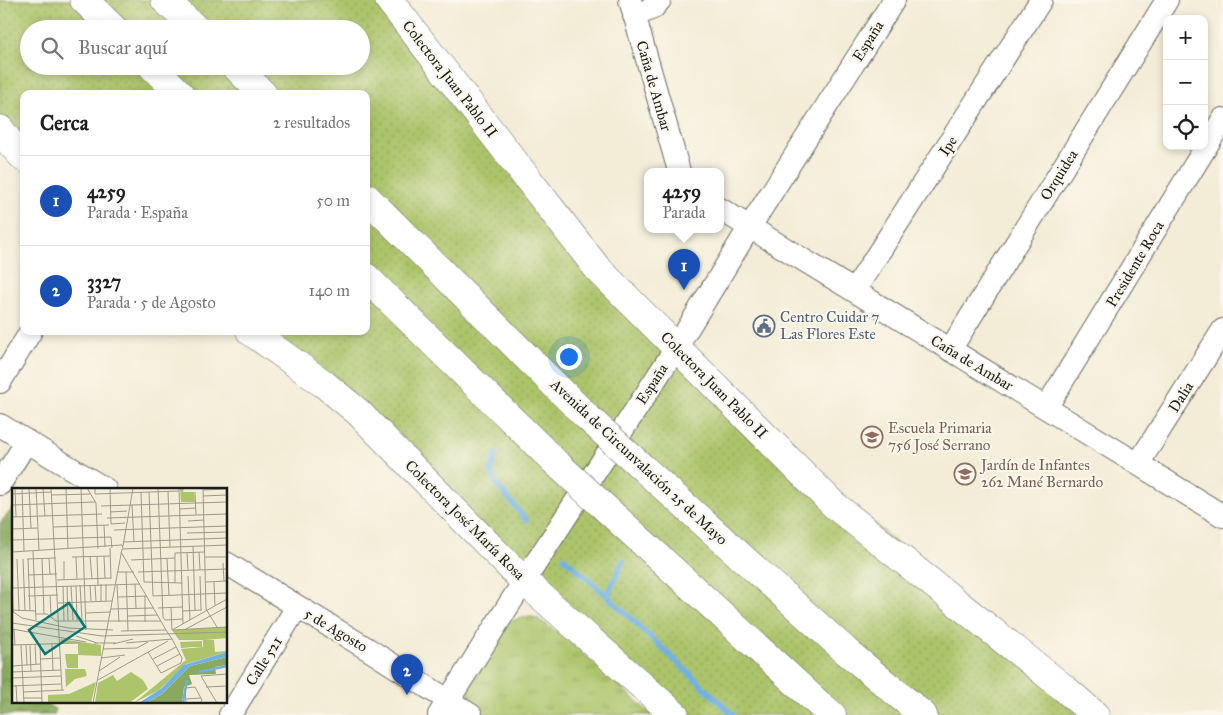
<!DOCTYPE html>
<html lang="es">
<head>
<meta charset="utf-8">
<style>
	body { margin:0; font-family:"IM FELL Great Primer",serif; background:#f2f2f2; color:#202124 }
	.controls { position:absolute; right:15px; top:15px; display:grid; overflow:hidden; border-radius:10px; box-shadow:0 2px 8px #0003 }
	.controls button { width:45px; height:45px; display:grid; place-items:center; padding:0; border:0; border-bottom:1px solid #e0e0e0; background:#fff; color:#202124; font:25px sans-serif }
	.you { position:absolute; left:568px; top:356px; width:18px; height:18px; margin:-12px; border:4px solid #fff; border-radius:50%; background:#1a73e8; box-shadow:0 0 0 8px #1a73e833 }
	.badge { display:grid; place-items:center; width:32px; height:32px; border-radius:50%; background:#111827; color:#fff; font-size:16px; font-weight:700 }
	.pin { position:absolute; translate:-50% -41px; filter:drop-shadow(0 1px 2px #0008) }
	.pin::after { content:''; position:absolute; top:26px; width:18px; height:15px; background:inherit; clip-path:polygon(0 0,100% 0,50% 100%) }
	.popup { position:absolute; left:644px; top:168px; width:80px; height:65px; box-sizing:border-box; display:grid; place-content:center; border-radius:10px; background:#fff; filter:drop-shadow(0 1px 4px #0005); font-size:16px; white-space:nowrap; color:#757577 }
	.popup b { font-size:19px; color:#202124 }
	.popup::after { content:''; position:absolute; left:50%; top:100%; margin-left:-10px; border:10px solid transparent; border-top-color:#fff }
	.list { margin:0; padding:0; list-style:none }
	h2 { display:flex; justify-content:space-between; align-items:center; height:65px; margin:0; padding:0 20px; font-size:21px }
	h2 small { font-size:16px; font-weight:400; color:#757577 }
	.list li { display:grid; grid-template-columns:32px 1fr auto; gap:15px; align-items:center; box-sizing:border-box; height:90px; padding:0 20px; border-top:1px solid #e0e0e0 }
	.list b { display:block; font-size:19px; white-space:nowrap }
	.list p { margin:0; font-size:16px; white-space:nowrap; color:#757577 }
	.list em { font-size:16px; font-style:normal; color:#757577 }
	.icon { flex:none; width:28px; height:28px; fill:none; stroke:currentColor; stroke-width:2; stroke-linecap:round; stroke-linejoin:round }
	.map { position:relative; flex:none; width:1223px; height:715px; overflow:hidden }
	.search { position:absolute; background:#fff; box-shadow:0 2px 8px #0003; left:20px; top:20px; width:350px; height:55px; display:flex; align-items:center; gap:12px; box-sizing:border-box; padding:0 18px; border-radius:28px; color:#757577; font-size:19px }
	.panel { position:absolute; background:#fff; box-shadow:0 2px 8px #0003; left:20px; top:90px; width:350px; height:245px; border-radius:10px }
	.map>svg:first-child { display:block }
</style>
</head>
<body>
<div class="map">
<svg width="1223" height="715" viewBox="0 0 1223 715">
	<defs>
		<pattern id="grass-dots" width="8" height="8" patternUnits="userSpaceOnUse" patternTransform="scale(1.25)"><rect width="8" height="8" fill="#acc46a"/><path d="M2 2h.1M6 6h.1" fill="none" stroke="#93a85b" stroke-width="1.8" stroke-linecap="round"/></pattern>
		<pattern id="forest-crowns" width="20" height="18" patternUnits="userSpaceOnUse" patternTransform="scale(1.25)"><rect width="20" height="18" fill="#89aa5e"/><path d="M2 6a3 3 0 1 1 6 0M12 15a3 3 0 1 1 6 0" fill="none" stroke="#6f8a4d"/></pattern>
		<pattern id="park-tufts" width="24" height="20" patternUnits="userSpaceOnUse" patternTransform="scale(1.25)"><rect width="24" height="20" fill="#acc46a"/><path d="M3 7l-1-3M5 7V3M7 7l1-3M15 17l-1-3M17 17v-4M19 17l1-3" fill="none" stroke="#93a85b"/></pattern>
	</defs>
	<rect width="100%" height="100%" fill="#fbf7ec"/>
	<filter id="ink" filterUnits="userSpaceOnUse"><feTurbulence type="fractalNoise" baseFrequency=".02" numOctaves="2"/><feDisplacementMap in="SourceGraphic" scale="10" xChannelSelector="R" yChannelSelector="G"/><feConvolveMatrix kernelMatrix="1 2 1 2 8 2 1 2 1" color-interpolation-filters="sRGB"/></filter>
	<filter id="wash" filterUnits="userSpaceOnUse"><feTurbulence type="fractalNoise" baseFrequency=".0096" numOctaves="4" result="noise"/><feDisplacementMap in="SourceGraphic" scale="20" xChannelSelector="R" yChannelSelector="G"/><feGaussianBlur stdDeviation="1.12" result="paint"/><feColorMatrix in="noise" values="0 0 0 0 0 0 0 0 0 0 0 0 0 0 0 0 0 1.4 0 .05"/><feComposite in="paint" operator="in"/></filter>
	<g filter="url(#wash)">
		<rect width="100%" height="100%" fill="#f3ecd6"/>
		<path fill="url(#grass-dots)" stroke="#647043" fill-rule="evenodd" d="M0,0H389L699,371L1095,715H675L250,331H366V94H24V158L0,129ZM29,29H361V66H29Z"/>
		<path fill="url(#forest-crowns)" stroke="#52633d" d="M13,508L14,701H42L56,710L54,715H0V523Z"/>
		<path fill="url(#park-tufts)" stroke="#647043" d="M529,616L538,619L565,638L652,715H489C477,707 472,705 468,689L511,621Z"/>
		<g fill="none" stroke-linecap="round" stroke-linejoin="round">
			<path stroke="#70b1e4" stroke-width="5.5" d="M496,454L491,471L497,485L526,520
				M564,558L607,596L733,715
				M607,596L623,561"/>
		</g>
	</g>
	<g filter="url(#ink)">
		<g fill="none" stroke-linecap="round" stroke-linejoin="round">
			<g stroke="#67655d" stroke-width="24">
				<path id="minor" d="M630,0L679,171
					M634,16L653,8L660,0
					M720,209L1223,516
					M854,291L1041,0
					M950,350L1167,0
					M0,382L31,331
					M1046,408L1223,119
					M0,425L105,489
					M1138,464L1223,330
					M0,484L27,441
					M226,563L371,651L471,715
					M230,715L297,607
					M439,715L524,581L676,348L749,228L894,0"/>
			</g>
			<g stroke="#67655d" stroke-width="29">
				<path id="major" d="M389,0L597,268L834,505L1065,689L1095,715
					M0,129L12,145L24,158
					M250,331L324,384L358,412L524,581L675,715"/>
			</g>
			<g stroke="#67655d" stroke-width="29">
				<path id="highway" d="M84,0L114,29
					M165,0L196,29
					M152,66L180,94
					M235,66L263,94
					M366,197L586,416
					M366,277L554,461
					M644,469L847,652L923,715
					M615,517L819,704L832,715"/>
			</g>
			<use href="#minor" stroke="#fff" stroke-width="22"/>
			<use href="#major" stroke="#fff" stroke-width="28"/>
			<use href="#highway" stroke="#fff" stroke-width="28"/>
			<g stroke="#67655d" stroke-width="29" stroke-linecap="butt">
				<path id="highway-bridge" d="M586,416L644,469
					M554,461L615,517"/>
			</g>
			<use href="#highway-bridge" stroke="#fff" stroke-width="28"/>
		</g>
	</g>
	<defs>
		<g id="civic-ring" transform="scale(1.125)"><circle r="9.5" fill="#fbf7ec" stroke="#5c6f8a" stroke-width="1.5"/><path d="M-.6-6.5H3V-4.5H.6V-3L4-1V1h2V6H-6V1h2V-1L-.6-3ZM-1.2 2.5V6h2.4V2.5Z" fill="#5c6f8a"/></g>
		<g id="school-ring" transform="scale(1.125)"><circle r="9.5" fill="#fbf7ec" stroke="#8d6e63" stroke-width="1.5"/><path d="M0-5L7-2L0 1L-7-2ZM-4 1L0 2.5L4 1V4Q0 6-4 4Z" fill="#8d6e63"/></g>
	</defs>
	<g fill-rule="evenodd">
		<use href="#civic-ring" x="764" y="326"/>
		<use href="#school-ring" x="872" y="437"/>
		<use href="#school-ring" x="965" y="474"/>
	</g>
	<g text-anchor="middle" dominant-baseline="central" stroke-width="4" stroke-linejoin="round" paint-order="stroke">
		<g font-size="15" fill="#1c1c1c" stroke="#fbf7ec">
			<text transform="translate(868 41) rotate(-58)">España</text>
			<text transform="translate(450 79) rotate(52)">Colectora Juan Pablo II</text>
			<text transform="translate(654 86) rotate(74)">Caña de Ambar</text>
			<text transform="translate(948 146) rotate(-57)">Ipe</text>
			<text transform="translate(1059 175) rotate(-58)">Orquidea</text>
			<text transform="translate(1135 264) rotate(-59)">Presidente Roca</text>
			<text transform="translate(972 363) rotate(31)">Caña de Ambar</text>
			<text transform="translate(652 384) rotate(-57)">España</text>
			<text transform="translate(714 385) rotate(45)">Colectora Juan Pablo II</text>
			<text transform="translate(1181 397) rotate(-58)">Dalia</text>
			<text transform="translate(639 462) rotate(43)">Avenida de Circunvalación 25 de Mayo</text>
			<text transform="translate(465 520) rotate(45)">Colectora José María Rosa</text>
			<text transform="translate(336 630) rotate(31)">5 de Agosto</text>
			<text transform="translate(264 661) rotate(-58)">Calle 521</text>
		</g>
		<g font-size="15" fill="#4e5e75" stroke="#fbf7ec" text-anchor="start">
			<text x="780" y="317">Centro Cuidar 7<tspan x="780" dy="17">Las Flores Este</tspan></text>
		</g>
		<g font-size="15" fill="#785e54" stroke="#fbf7ec" text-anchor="start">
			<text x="888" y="428">Escuela Primaria<tspan x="888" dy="17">756 José Serrano</tspan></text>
			<text x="981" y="465">Jardín de Infantes<tspan x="981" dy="17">262 Mané Bernardo</tspan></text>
		</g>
	</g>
	<g transform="translate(12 488)">
		<rect width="215" height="215" fill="#f3ecd6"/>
		<path d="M215,139V150L193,152H202L203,164L215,163V151V164L174,176L147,202L122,215L174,172L169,161L191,159V152H167L160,142ZM53,181H73L75,188L63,191L54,199ZM84,194L79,215H36V207L57,206Z" fill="#acc46a"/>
		<path d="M215,169V177L203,179L204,186L177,187L180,196L172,199L170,215H135L150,206L178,178Z" fill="#89aa5e"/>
		<path d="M49,151L89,157V168L66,167V180H55L53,166H66V155H48ZM119,184L131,192L136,201L117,215H83L86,195L101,187L105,193Z" fill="#acc46a"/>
		<path d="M168,0H172L171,4H182L183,14H169ZM190,153V159H180L169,160L168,154ZM110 201a7 7 0 1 1 14 0a7 7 0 1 1-14 0Z" fill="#acc46a"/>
		<path d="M215,164V169L178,178L150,206L135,215H127L150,200L172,177Z" fill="#70b1e4"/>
		<path fill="none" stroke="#70b1e4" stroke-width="2.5" d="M187,184L215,178M171,215L175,192"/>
		<path fill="none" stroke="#9d998c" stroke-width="1" d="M3,0L4,29M10,0L12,63M17,0L19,40M24,0L27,62M31,0L33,28M39,0L50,202M54,0L56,61M69,0L74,142M75,0L84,15L86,61M83,0V6L167,3M98,0L99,36L113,35M146,0L151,129L153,132L171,131M167,0L171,136M191,0L194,121L205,139M214,0L215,19M191,2L215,1M156,3L158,59M129,4L132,94L170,95M137,4L141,108M183,4L184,27M0,6L39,4M39,7L78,6M191,8L215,7M0,17L83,14M120,17L122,53M89,18L215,14M168,21L184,20M98,24L115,23M0,29L90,26M95,30L215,26M176,33L192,32M92,37L93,59M41,39L97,37M0,41L25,40M102,42L215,38M175,45L215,44M0,52L99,49L100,60M111,54L215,50M111,58L121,0M181,58L183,122M98,60L99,91M110,61L215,57M21,63L24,132M0,64L110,57L111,60M109,64L154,142M187,64L188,82M175,65L176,82M78,68L80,91M85,68L86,97M92,68L93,90M60,69L98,68M64,69L65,91M193,69H215M30,70L32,126M37,70L38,86M5,71L7,123M11,71L13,123M15,71L44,70M16,71L18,123M155,71L157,107M119,72L163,70M52,73V92M211,75L212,93M105,84H122M114,84L116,143M126,84L215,81M16,87L45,86M176,88L178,132M188,88L189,122M0,89L1,125M45,92L99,90M194,94L215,93M202,94L203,118M163,95V65L193,64M89,96V113M94,96V113M123,96L124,120M68,97L70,132M78,97L79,113M83,97L84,113M105,97L107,134M51,98L52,133M55,98L56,133M59,98L61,132M64,98L65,132M0,100L128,96M38,107L39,128M16,108L46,107M133,108V134M141,108L215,105M106,109L135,108M46,115L100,113M146,120L171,119M159,120L160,142M99,121L142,120M1,122L24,123M0,123L10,130L56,140L101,142M171,123L190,122M74,125L98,124M24,126H35L44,133H149M116,128L146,127M0,135L90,148L215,144M0,141L74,154M2,141L3,157M174,141L215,119M160,142L215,111M161,142L215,139M109,143L154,142L160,151L114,155M64,148L85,155M82,155H104M23,156L24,176M28,156L30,215M40,156L41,183M101,156L121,151M0,157L67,155M9,157L12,215M14,157L15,177M18,157L19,183M91,161L125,160L136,154M136,164L149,185L169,175L170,170L160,151M89,170L113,167M28,171L48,170M141,171L164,159M0,178L28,176M145,178L168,166M87,183L108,169M0,184L49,182M0,190L49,188M86,192L156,153M4,197L5,215M0,198L49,196M194,199L215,198M11,204L52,202M11,210H30M174,211L189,210M81,215L110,61M174,215L173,200L183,199L190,212L188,215M205,215L189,188L215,186"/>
		<path fill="#0f766e" fill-opacity="0.15" stroke="#0f766e" stroke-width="2.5" d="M57,115L73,139L33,166L17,142Z"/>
		<rect width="215" height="215" fill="none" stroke="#1c1c1c" stroke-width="2.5"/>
	</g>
</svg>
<div class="controls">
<button>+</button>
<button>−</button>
<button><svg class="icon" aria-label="locate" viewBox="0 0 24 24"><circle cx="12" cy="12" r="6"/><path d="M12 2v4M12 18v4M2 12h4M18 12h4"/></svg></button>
</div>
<div class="you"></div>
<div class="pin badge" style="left:684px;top:290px;background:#1a4fb4">1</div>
<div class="popup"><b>4259</b>Parada</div>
<div class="pin badge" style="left:407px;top:695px;background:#1a4fb4">2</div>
<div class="search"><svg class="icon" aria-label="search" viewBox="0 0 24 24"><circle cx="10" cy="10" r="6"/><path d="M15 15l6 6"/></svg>Buscar aquí</div>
<section class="panel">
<h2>Cerca<small>2 resultados</small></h2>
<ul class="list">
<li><span class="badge" style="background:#1a4fb4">1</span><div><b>4259</b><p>Parada · España</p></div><em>50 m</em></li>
<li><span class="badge" style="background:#1a4fb4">2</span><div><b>3327</b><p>Parada · 5 de Agosto</p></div><em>140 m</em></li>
</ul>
</section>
</div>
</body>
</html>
